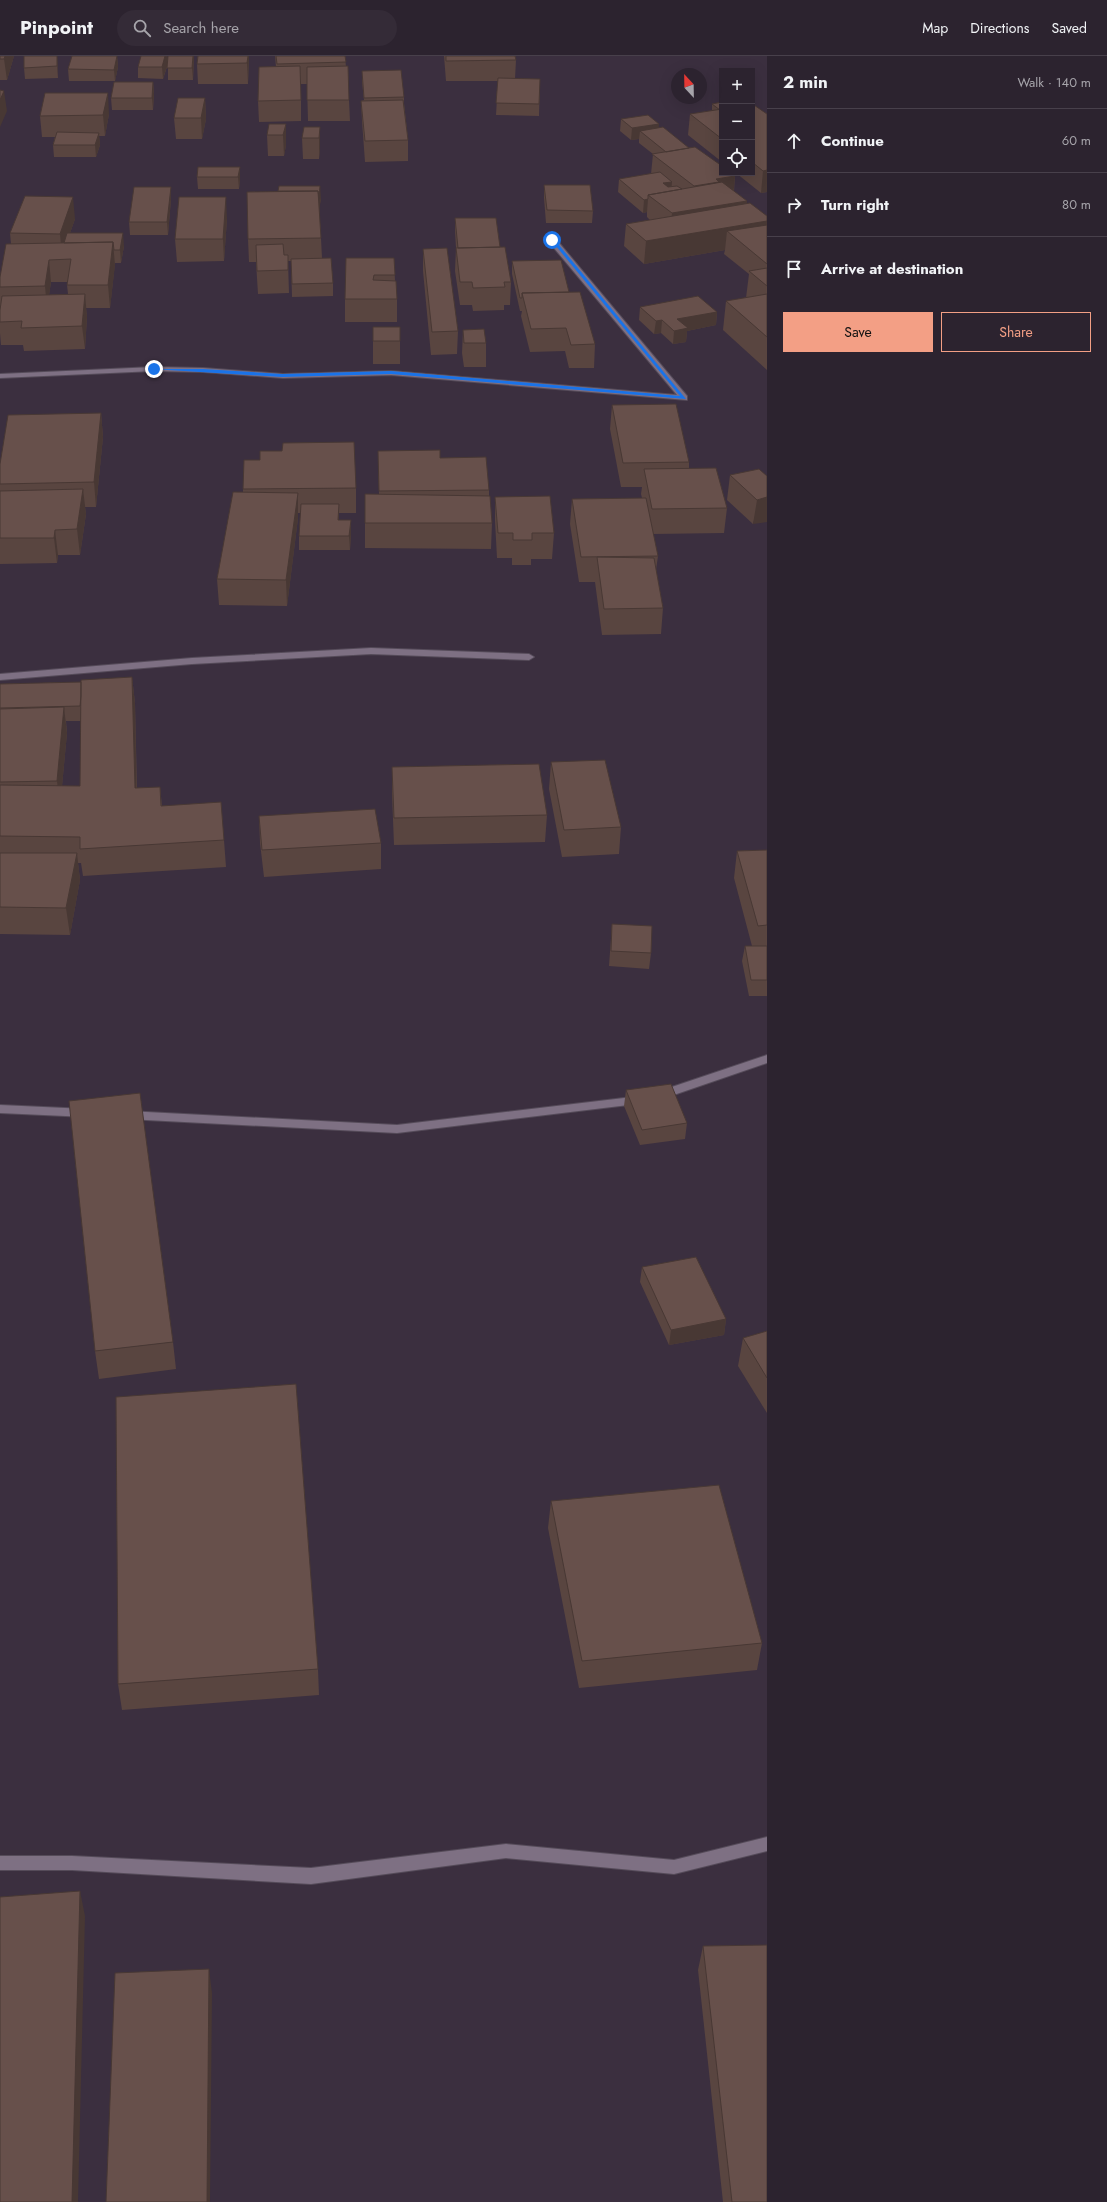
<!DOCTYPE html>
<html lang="en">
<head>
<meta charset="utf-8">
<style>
	body { margin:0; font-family:Jost,sans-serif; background:#342b37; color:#f1f3f6 }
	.controls { position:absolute; right:12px; top:12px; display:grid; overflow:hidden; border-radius:0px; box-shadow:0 4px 16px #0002 }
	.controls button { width:36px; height:36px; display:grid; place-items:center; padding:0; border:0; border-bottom:1px solid #48404b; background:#2c232f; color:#f1f3f6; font:20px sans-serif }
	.compass { position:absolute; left:671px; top:12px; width:36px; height:36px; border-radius:50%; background:#2c232f; box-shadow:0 4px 16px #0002; rotate:338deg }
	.stop { position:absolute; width:12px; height:12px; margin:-9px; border:3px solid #1a73e8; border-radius:50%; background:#fff }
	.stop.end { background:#1a73e8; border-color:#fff; box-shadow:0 1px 4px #0008 }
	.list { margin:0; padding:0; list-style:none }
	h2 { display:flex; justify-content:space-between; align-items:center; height:52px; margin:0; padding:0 16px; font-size:17px }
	h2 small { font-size:13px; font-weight:400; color:#a6a4aa }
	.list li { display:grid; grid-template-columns:26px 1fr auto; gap:12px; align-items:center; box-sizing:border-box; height:64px; padding:0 16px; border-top:1px solid #48404b }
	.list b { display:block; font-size:15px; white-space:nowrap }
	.list em { font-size:13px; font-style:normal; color:#a6a4aa }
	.actions { display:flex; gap:8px; padding:12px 16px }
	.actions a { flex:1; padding:9px 0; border:1px solid #f39f85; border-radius:0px; text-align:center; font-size:14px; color:#f39f85 }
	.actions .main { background:#f39f85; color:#111 }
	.icon { flex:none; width:22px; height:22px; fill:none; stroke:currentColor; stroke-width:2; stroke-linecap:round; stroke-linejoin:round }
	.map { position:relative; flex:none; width:767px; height:2146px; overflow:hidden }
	header { display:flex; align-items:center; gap:24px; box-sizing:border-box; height:56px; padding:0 20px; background:#2c232f; border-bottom:1px solid #48404b }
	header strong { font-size:19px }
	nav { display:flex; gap:22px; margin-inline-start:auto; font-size:14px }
	.search { width:280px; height:36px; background:#342b37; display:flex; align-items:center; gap:10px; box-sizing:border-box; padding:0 14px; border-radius:22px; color:#a6a4aa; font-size:15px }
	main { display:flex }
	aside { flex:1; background:#2c232f }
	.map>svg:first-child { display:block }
</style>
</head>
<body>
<header>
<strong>Pinpoint</strong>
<div class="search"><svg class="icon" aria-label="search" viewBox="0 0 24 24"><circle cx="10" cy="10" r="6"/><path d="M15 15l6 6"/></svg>Search here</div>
<nav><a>Map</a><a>Directions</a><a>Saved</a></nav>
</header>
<main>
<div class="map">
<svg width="767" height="2146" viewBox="0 0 767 2146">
	<rect width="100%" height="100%" fill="#3b2f3f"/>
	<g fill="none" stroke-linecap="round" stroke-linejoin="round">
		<g stroke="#554b59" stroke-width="2">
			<path id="street" d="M549,182H555L687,340V344L391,319L283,322L203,316L154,315L0,322V318L154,311L203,312L283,318L391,315L677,339L549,186Z
				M371,592L529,598L534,601L529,604L371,598L192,608L0,624V618L192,602Z
				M767,999V1007L662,1043L658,1044L652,1040L654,1037Z
				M641,1040L645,1041L647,1044L645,1047L397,1077L127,1063L121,1059L127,1055L397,1069Z
				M0,1049L87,1053L93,1057L87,1061L0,1057Z
				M767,1781V1795L674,1818L506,1802L311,1828L72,1814H0V1800H72L311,1812L506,1788L674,1804Z"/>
		</g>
		<use href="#street" fill="#7e7083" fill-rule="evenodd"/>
	</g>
	<path fill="#594540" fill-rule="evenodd" d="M0,0H14L7,24H0Z
		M24,0H57L58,22L25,23L24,12Z
		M117,0L118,11L115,25H69L68,13Z
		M167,0L168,6V0H194L193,24H168V8L163,23L138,22V11Z
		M198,0H249L248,28H198L197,8Z
		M275,0H345L349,44L350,65H308L307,28H301V65L259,66L258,45L276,11Z
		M444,0H515L516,4L515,23H540L539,60L496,59L498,25H446Z
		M362,15L404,41V47L408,84V105L365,106L362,65L361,45L364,44L362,26Z
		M153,26L154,38L153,54H112L111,42Z
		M205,42L206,63L202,83H176L174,62Z
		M722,46V106L688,79L690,58L712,55V48Z
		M752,49L767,136L761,137L736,117H752Z
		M109,58L105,80H99L100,89L96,101H54L53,89L55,81H42L40,60Z
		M621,63L659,72L689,92L735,120L734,135L747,145L746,148L767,160V314L723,274L726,245L746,242L749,218L724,198L725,194L644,208L624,190L626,168L650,164L647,161V156L643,157L618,136L619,123L651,118L653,98L639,87V83L631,84L620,75Z
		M286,68V89L284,100H268L267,79Z
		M320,71V92L319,103H303L302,82Z
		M240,111V123L239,133H198L197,121Z
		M544,129L593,155L592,167H546L544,142Z
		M171,143L168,179H130L129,166Z
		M321,143L319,152L321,182L322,202L333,227V240L292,241L291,205H288L289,237L258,238L256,206H249L248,183Z
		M455,162L500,191L511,226L510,249H504V254L473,255L472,249H460L455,215L456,192L455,175Z
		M75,163L70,177L124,190L121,207H115L110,252H86L87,261L85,293L24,295L23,289H1L0,277V221L11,188L10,177ZM51,226H67V229L68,238L49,239Z
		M227,163L224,205L177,206L175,183Z
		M423,193L458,275L457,298L431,299L423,215Z
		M394,202L395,225L397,243V266H345V243Z
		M512,205L569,236L595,288L594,312H569L565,295L530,296L521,260L522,255H520L512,218Z
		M640,251L717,256L716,269L687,275L686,286L673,288L661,277L654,278L639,264Z
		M400,271V308H373V285Z
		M463,274L486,287V311H464L462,297Z
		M612,349L689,406V412L727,452L724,477L653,478L658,500L656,514L663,552L661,578L602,579L595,526H579L570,468L572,443L642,442L641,438L642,431H621L610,373Z
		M101,357L103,381L96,451H85L86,458L80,499H58L57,507L0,508V408Z
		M378,395L440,402L489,434V440L492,467L491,493L365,492V438H379Z
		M730,419L767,420L753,468L727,444Z
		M356,432V457H339V464H351V478L350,494H299V480L301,457H298V462L287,550L219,549L217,523L243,437V433Z
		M495,441L554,477L552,503H531V509H512V502H497L495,465Z
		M132,621L135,647L137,732L160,731L162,750L224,784L226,811L83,820L81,807H78L80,824L70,879L0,878V628L81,626ZM66,665H81L80,730H62L67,677Z
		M551,706L621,771L619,798L562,801L549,733Z
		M392,711L547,759L545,786L394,789L392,738Z
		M259,760L381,787V813L264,821L260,787Z
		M767,794V940H749L742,905L745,890H752L734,822L737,795Z
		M612,868L651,897L649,913L609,910Z
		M626,1034L687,1067L685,1083L640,1089L624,1050Z
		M642,1211L726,1263L724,1279L669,1289L640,1226Z
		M767,1275V1357L738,1310L743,1282Z
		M173,1286L176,1313L99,1323L95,1295Z
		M551,1445L762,1587L757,1614L579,1632L548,1472Z
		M318,1613L319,1639L122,1654L118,1628Z
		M703,1890L767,2146H723L698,1914Z"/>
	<path fill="#483834" d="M5,0H14L7,24L4,3Z
		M57,0L58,22L57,10Z
		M117,0L118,11L115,25L114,14Z
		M165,0H167L168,7L163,23L162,11Z
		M193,0H194L193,24L192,12Z
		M248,0H249L248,28L247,7Z
		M153,26L154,38L153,54L152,42Z
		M4,35L7,55L0,71V44Z
		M108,37L109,58L105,80L103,59Z
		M205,42L206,63L202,83L201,62Z
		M286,68V89L284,100L283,79Z
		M659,68L658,80L640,75L639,83L631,84L632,72Z
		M320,71V92L319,103V82Z
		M99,77L100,89L96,101L95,89Z
		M240,111V123L239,133L238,121Z
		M767,114V136L761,137L763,115Z
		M735,120L733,142L692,152L694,130L716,123Z
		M672,126L671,138L663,127Z
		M320,130L321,143L319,155V143Z
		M171,131V143L168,179L167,166Z
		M73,141L75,163L62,200L60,178Z
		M226,141L227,163L224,205L223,183Z
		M648,143L647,156L643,157L644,144Z
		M747,145L744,167L670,180L672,157Z
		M767,165V187L727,175L725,194L644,208L646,185Z
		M123,177L124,190L121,207L120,194Z
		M113,186L115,209L110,252L108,229Z
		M49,204L51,226L47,253L45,230Z
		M85,238L87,261L85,293L82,270Z
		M717,256L716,269L687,275L686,286L673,288L674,275L677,263Z
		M662,264L661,277L654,278L656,265Z
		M101,357L103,381L96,451L94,426Z
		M83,433L86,458L80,499L77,473Z
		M298,437V462L287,550L286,524Z
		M767,441V466L753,468L757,444Z
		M339,448V462L338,478V464Z
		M351,464V478L350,494L349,480Z
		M55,474L58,499L57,507L54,482Z
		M132,621L135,647L137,759L135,732Z
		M64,651L67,677L60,752L57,725Z
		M77,797L80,824L70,879L66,852Z
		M726,1263L724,1279L669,1289L671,1274Z
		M80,1835L85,1860L78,2146H72Z
		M209,1913L212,1937L210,2146H207Z"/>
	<path fill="#67504b" stroke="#483834" d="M0,0H5L4,3H0Z
		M24,0H57V10L24,12Z
		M72,0H117L114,14L68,13Z
		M141,0H165L162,11H138Z
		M168,0H193L192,12H167Z
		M198,0H248L247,7L197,8Z
		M276,0H345L346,6L277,8Z
		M446,0H515L516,4L446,5Z
		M300,10L301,44L258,45L259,11Z
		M348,10L349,44H307V11Z
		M401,14L404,41L364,42L362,15Z
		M498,22L540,23L539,48L496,47Z
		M114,26H153L152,42H111Z
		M0,34L4,35L0,44Z
		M45,37H108L103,59L40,60Z
		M178,42H205L201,62H174Z
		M403,44L408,84L365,85L361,45Z
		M722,46V53L720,54L712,48Z
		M752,49H754L767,58V114L763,115L752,106Z
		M722,53V83L690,58Z
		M648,59L659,68L632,72L621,63Z
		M269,68H286L283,79H267Z
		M304,71H320L319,82H302Z
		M663,71L689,92L666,96L640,75Z
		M57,76L99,77L95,89H53Z
		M695,91L722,110V117H731L735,120L716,123L719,126L694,130L652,98Z
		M198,111H240L238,121H197Z
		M660,116L672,126L663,127L668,131L677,130L682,133L648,139V143L644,144L619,123Z
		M722,126L747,145L672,157L648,139Z
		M544,129H590L593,155L547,154Z
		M279,130H320L319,142L318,135H278Z
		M134,131H171L167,166H129Z
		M318,135L321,182L248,183L247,136Z
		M25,140L73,141L60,178L10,177Z
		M179,141H226L223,183H175Z
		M750,147L767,160V165L646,185L626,168Z
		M455,162H496L500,191L458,192Z
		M767,169V208L727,175Z
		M67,177H123L120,194H114L113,186L64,187Z
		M113,186L108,229H67L71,203L49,204L45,230L0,231V221L6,188Z
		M283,188L284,199H288V214L257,215L256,189Z
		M505,191L511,226H504L505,231L473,232L472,226H460L456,192Z
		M447,192L458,275L432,276L423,193Z
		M331,202L333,227L292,228L291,203Z
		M346,202H394L395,219H374L373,224L396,225L397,243H345Z
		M561,204L569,236L522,237V242H520L512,205Z
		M767,212V230L749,215Z
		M580,236L595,288L571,289L566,272L531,273L522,237Z
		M85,238L82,270L21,272L22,265L0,266V254L2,240Z
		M767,238V281L726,245Z
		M698,240L717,256L677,263L688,272L674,275L662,264L656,265L640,251Z
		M373,271H400V285H373Z
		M484,273L486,287H464L463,274Z
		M676,348L689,406L623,407L612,349Z
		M101,357L94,426L0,428V408L8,359Z
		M354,386L356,432L243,433L244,404H260V395H282L283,387Z
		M440,394V402L486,401L489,434L379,435L378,395Z
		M716,412L727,452L652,453L644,413Z
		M759,413L767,420V441L757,444L730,419Z
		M83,433L77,473L55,474L54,482H0V435Z
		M233,436L298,437L286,524L217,523Z
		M365,438L490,440L492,467H365Z
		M550,440L554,477H532V484H513V477H498L495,441Z
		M646,442L658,500L581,501L572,443Z
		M301,448H339L338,464H351L349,480H299Z
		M597,501L654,502L663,552L604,553Z
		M132,621L135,732L160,731L161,750L221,746L224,784L80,793V781L0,780V729L80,730L81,624Z
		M81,626V640L80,650L0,652V628Z
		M64,651L57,725L0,726V653Z
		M605,704L621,771L564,774L551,706Z
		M539,708L547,759L394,762L392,711Z
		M375,753L381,787L262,794L259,760Z
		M767,794V869L758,870L737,795Z
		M0,797H77L66,852L0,851Z
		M612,868L652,870L651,897L611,895Z
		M745,890H767V924H751Z
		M671,1028L687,1067L642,1074L626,1034Z
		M140,1037L173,1286L95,1295L69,1045Z
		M696,1201L726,1263L671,1274L642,1211Z
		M767,1275V1322L743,1282Z
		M296,1328L318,1613L118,1628L116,1341Z
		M719,1429L762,1587L582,1605L551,1445Z
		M80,1835L72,2146H0V1841Z
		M767,1889V2146H732L703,1890Z
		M209,1913L207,2146H106L115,1917Z"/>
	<path fill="#1a73e8" d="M554,183L686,343L391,318L282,321L152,313H203L282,318L391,315L680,340L551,184Z"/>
</svg>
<div class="controls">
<button>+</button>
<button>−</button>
<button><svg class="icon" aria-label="locate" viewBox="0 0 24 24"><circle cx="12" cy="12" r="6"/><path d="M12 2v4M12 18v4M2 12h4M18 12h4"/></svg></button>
</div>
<svg class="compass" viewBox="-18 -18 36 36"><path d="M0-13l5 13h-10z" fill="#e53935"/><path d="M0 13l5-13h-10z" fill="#a6a4aa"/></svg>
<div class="stop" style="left:552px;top:184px"></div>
<div class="stop end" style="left:154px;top:313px"></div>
</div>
<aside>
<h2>2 min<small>Walk · 140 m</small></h2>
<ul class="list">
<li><svg class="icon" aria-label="ahead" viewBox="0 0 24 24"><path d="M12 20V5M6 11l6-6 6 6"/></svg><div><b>Continue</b></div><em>60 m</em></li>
<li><svg class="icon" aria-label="right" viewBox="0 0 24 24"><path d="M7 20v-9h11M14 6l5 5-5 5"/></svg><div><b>Turn right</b></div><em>80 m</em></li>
<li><svg class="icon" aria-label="arrive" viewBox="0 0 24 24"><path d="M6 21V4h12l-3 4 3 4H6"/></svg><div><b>Arrive at destination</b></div></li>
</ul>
<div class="actions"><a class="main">Save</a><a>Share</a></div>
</aside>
</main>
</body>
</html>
